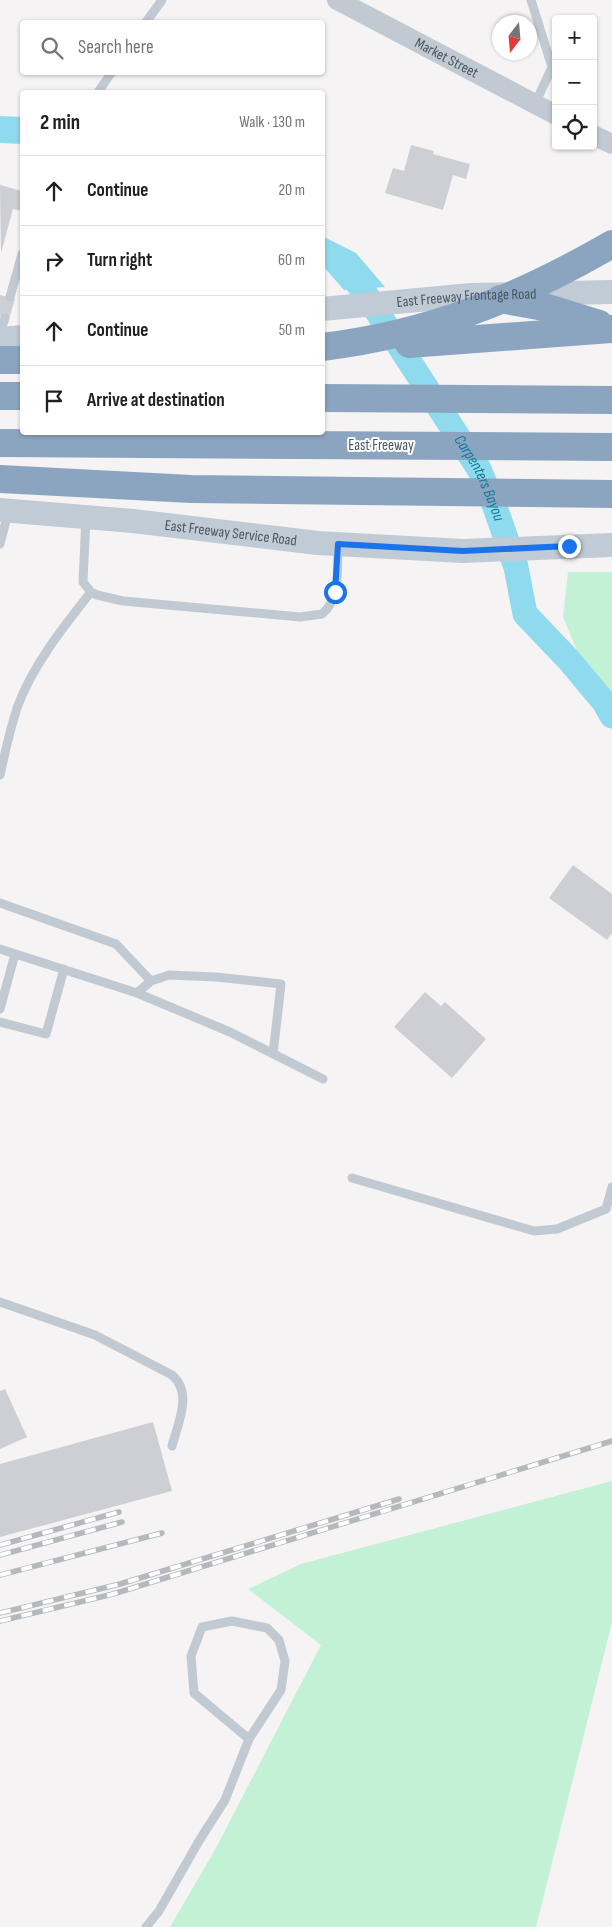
<!DOCTYPE html>
<html lang="en">
<head>
<meta charset="utf-8">
<style>
	body { margin:0; font-family:"Sofia Sans Condensed",sans-serif; background:#f2f2f2; color:#202124 }
	.controls { position:absolute; right:15px; top:15px; display:grid; overflow:hidden; border-radius:5px; box-shadow:0 1px 4px #0004 }
	.controls button { width:45px; height:45px; display:grid; place-items:center; padding:0; border:0; border-bottom:1px solid #e0e0e0; background:#fff; color:#202124; font:25px sans-serif }
	.compass { position:absolute; left:492px; top:15px; width:45px; height:45px; border-radius:50%; background:#fff; box-shadow:0 1px 4px #0004; rotate:196deg }
	.stop { position:absolute; width:15px; height:15px; margin:-11px; border:4px solid #1a73e8; border-radius:50%; background:#fff }
	.stop.end { background:#1a73e8; border-color:#fff; box-shadow:0 1px 5px #0008 }
	.list { margin:0; padding:0; list-style:none }
	h2 { display:flex; justify-content:space-between; align-items:center; height:65px; margin:0; padding:0 20px; font-size:21px }
	h2 small { font-size:16px; font-weight:400; color:#757577 }
	.list li { display:grid; grid-template-columns:32px 1fr auto; gap:15px; align-items:center; box-sizing:border-box; height:70px; padding:0 20px; border-top:1px solid #e0e0e0 }
	.list b { display:block; font-size:19px; white-space:nowrap }
	.list em { font-size:16px; font-style:normal; color:#757577 }
	.icon { flex:none; width:28px; height:28px; fill:none; stroke:currentColor; stroke-width:2; stroke-linecap:round; stroke-linejoin:round }
	.map { position:relative; flex:none; width:612px; height:1927px; overflow:hidden }
	.search { position:absolute; background:#fff; box-shadow:0 1px 4px #0004; left:20px; top:20px; width:305px; height:55px; display:flex; align-items:center; gap:12px; box-sizing:border-box; padding:0 18px; border-radius:5px; color:#757577; font-size:19px }
	.panel { position:absolute; background:#fff; box-shadow:0 1px 4px #0004; left:20px; top:90px; width:305px; height:345px; border-radius:5px }
	.map>svg:first-child { display:block }
</style>
</head>
<body>
<div class="map">
<svg width="612" height="1927" viewBox="0 0 612 1927">
	<rect width="100%" height="100%" fill="#f5f3f3"/>
	<path fill="#c3f1d5" d="M568,572H612V707L595,693L563,617Z
		M612,1481V1622L536,1927H170L216,1848L321,1645L248,1589L301,1564Z"/>
	<path fill="#90daee" d="M0,116L22,117V144L0,143Z
		M322,236L356,253L385,287L344,290L323,266Z"/>
	<g fill="none" stroke-linecap="round" stroke-linejoin="round">
		<path stroke="#90daee" stroke-width="25" id="s1" d="M322,251L340,262L363,290L479,469L495,507L516,567L525,614L568,659L604,702L612,716"/>
	</g>
	<path fill="#cdcfd5" d="M411,145L434,151L433,154L470,164L466,179L453,175L443,210L385,193L393,168L404,171Z
		M0,185L22,191V211L13,209L1,253Z
		M0,295L15,299L9,319L0,316Z
		M573,865L612,894V933L607,940L549,898Z
		M425,992L441,1006L445,1002L486,1039L452,1078L394,1027Z
		M5,1389L27,1437L0,1449V1391Z
		M153,1422L172,1491L0,1537V1464Z"/>
	<g fill="none" stroke-linecap="round" stroke-linejoin="round">
		<path stroke="#c1cad2" stroke-width="9" d="M531,0L552,67L535,104
			M146,22L162,0
			M98,92L112,72
			M10,297L22,254
			M0,333L5,318
			M86,517L83,582L91,592L97,595L123,601L300,617L322,614C341,599 337,567 338,545
			M0,544L8,513
			M0,775C5,752 10,730 17,708C32,666 64,626 91,592
			M0,903L116,944L151,981
			M0,949L137,993L230,1032L323,1079
			M137,993L151,981L169,975L216,977L281,984L273,1054
			M0,1009L15,954
			M0,1022L46,1034L64,969
			M352,1178L534,1231L557,1229L606,1209L612,1187
			M0,1302L95,1335L172,1375C193,1393 178,1423 172,1446
			M232,1621L267,1628L279,1640L285,1661L281,1690L249,1739L194,1693L191,1656L202,1627Z
			M146,1927L159,1911L199,1841L225,1800L249,1739"/>
		<g stroke="#c1cad2" stroke-width="20">
			<path id="s2" d="M337,0L556,115"/>
			<path d="M593,135L612,144"/>
		</g>
		<g stroke="#c1cbd6" stroke-width="24">
			<path id="s3" d="M322,309L471,295L612,292"/>
			<path d="M0,339L22,337"/>
			<path id="s4" d="M0,510L133,521L318,543L463,551L612,545"/>
		</g>
		<path stroke="#8ba5c1" stroke-width="28" d="M500,299L544,307L599,324
			M409,344L612,329
			M322,347C430,334 519,298 612,244
			M0,360H22
			M0,396H22
			M322,398L612,400
			M0,443L612,447
			M0,479L191,489L612,494"/>
		<g stroke="#b5b8bd" stroke-width="5.5">
			<path id="rail" d="M0,1545L119,1512
				M0,1555L122,1522
				M0,1575L162,1533
				M0,1613L120,1584L399,1499
				M0,1621L113,1594L612,1441"/>
		</g>
		<use href="#rail" stroke="#fff" stroke-width="4" stroke-dasharray="11" stroke-linecap="butt"/>
	</g>
	<g fill="none" stroke-linecap="round" stroke-linejoin="round">
		<path stroke="#1a73e8" stroke-width="6" d="M335,592L338,544L463,551L569,546"/>
	</g>
	<g text-anchor="middle" dominant-baseline="central" stroke-width="4" stroke-linejoin="round" paint-order="stroke">
		<g font-size="15" fill="#4a5661" stroke="#fff">
			<text stroke="none"><textPath href="#s2" startOffset="124">Market Street</textPath></text>
			<text stroke="none"><textPath href="#s3" startOffset="145">East Freeway Frontage Road</textPath></text>
			<text x="381" y="445">East Freeway</text>
			<text stroke="none"><textPath href="#s4" startOffset="232">East Freeway Service Road</textPath></text>
		</g>
		<g font-size="16" font-style="italic" fill="#0c7c9b" stroke="#fff">
			<text stroke="none"><textPath href="#s1" startOffset="279">Carpenters Bayou</textPath></text>
		</g>
	</g>
</svg>
<div class="controls">
<button>+</button>
<button>−</button>
<button><svg class="icon" aria-label="locate" viewBox="0 0 24 24"><circle cx="12" cy="12" r="6"/><path d="M12 2v4M12 18v4M2 12h4M18 12h4"/></svg></button>
</div>
<svg class="compass" viewBox="-18 -18 36 36"><path d="M0-13l5 13h-10z" fill="#e53935"/><path d="M0 13l5-13h-10z" fill="#757577"/></svg>
<div class="stop" style="left:335px;top:592px"></div>
<div class="stop end" style="left:569px;top:546px"></div>
<div class="search"><svg class="icon" aria-label="search" viewBox="0 0 24 24"><circle cx="10" cy="10" r="6"/><path d="M15 15l6 6"/></svg>Search here</div>
<section class="panel">
<h2>2 min<small>Walk · 130 m</small></h2>
<ul class="list">
<li><svg class="icon" aria-label="ahead" viewBox="0 0 24 24"><path d="M12 20V5M6 11l6-6 6 6"/></svg><div><b>Continue</b></div><em>20 m</em></li>
<li><svg class="icon" aria-label="right" viewBox="0 0 24 24"><path d="M7 20v-9h11M14 6l5 5-5 5"/></svg><div><b>Turn right</b></div><em>60 m</em></li>
<li><svg class="icon" aria-label="ahead" viewBox="0 0 24 24"><path d="M12 20V5M6 11l6-6 6 6"/></svg><div><b>Continue</b></div><em>50 m</em></li>
<li><svg class="icon" aria-label="arrive" viewBox="0 0 24 24"><path d="M6 21V4h12l-3 4 3 4H6"/></svg><div><b>Arrive at destination</b></div></li>
</ul>
</section>
</div>
</body>
</html>
